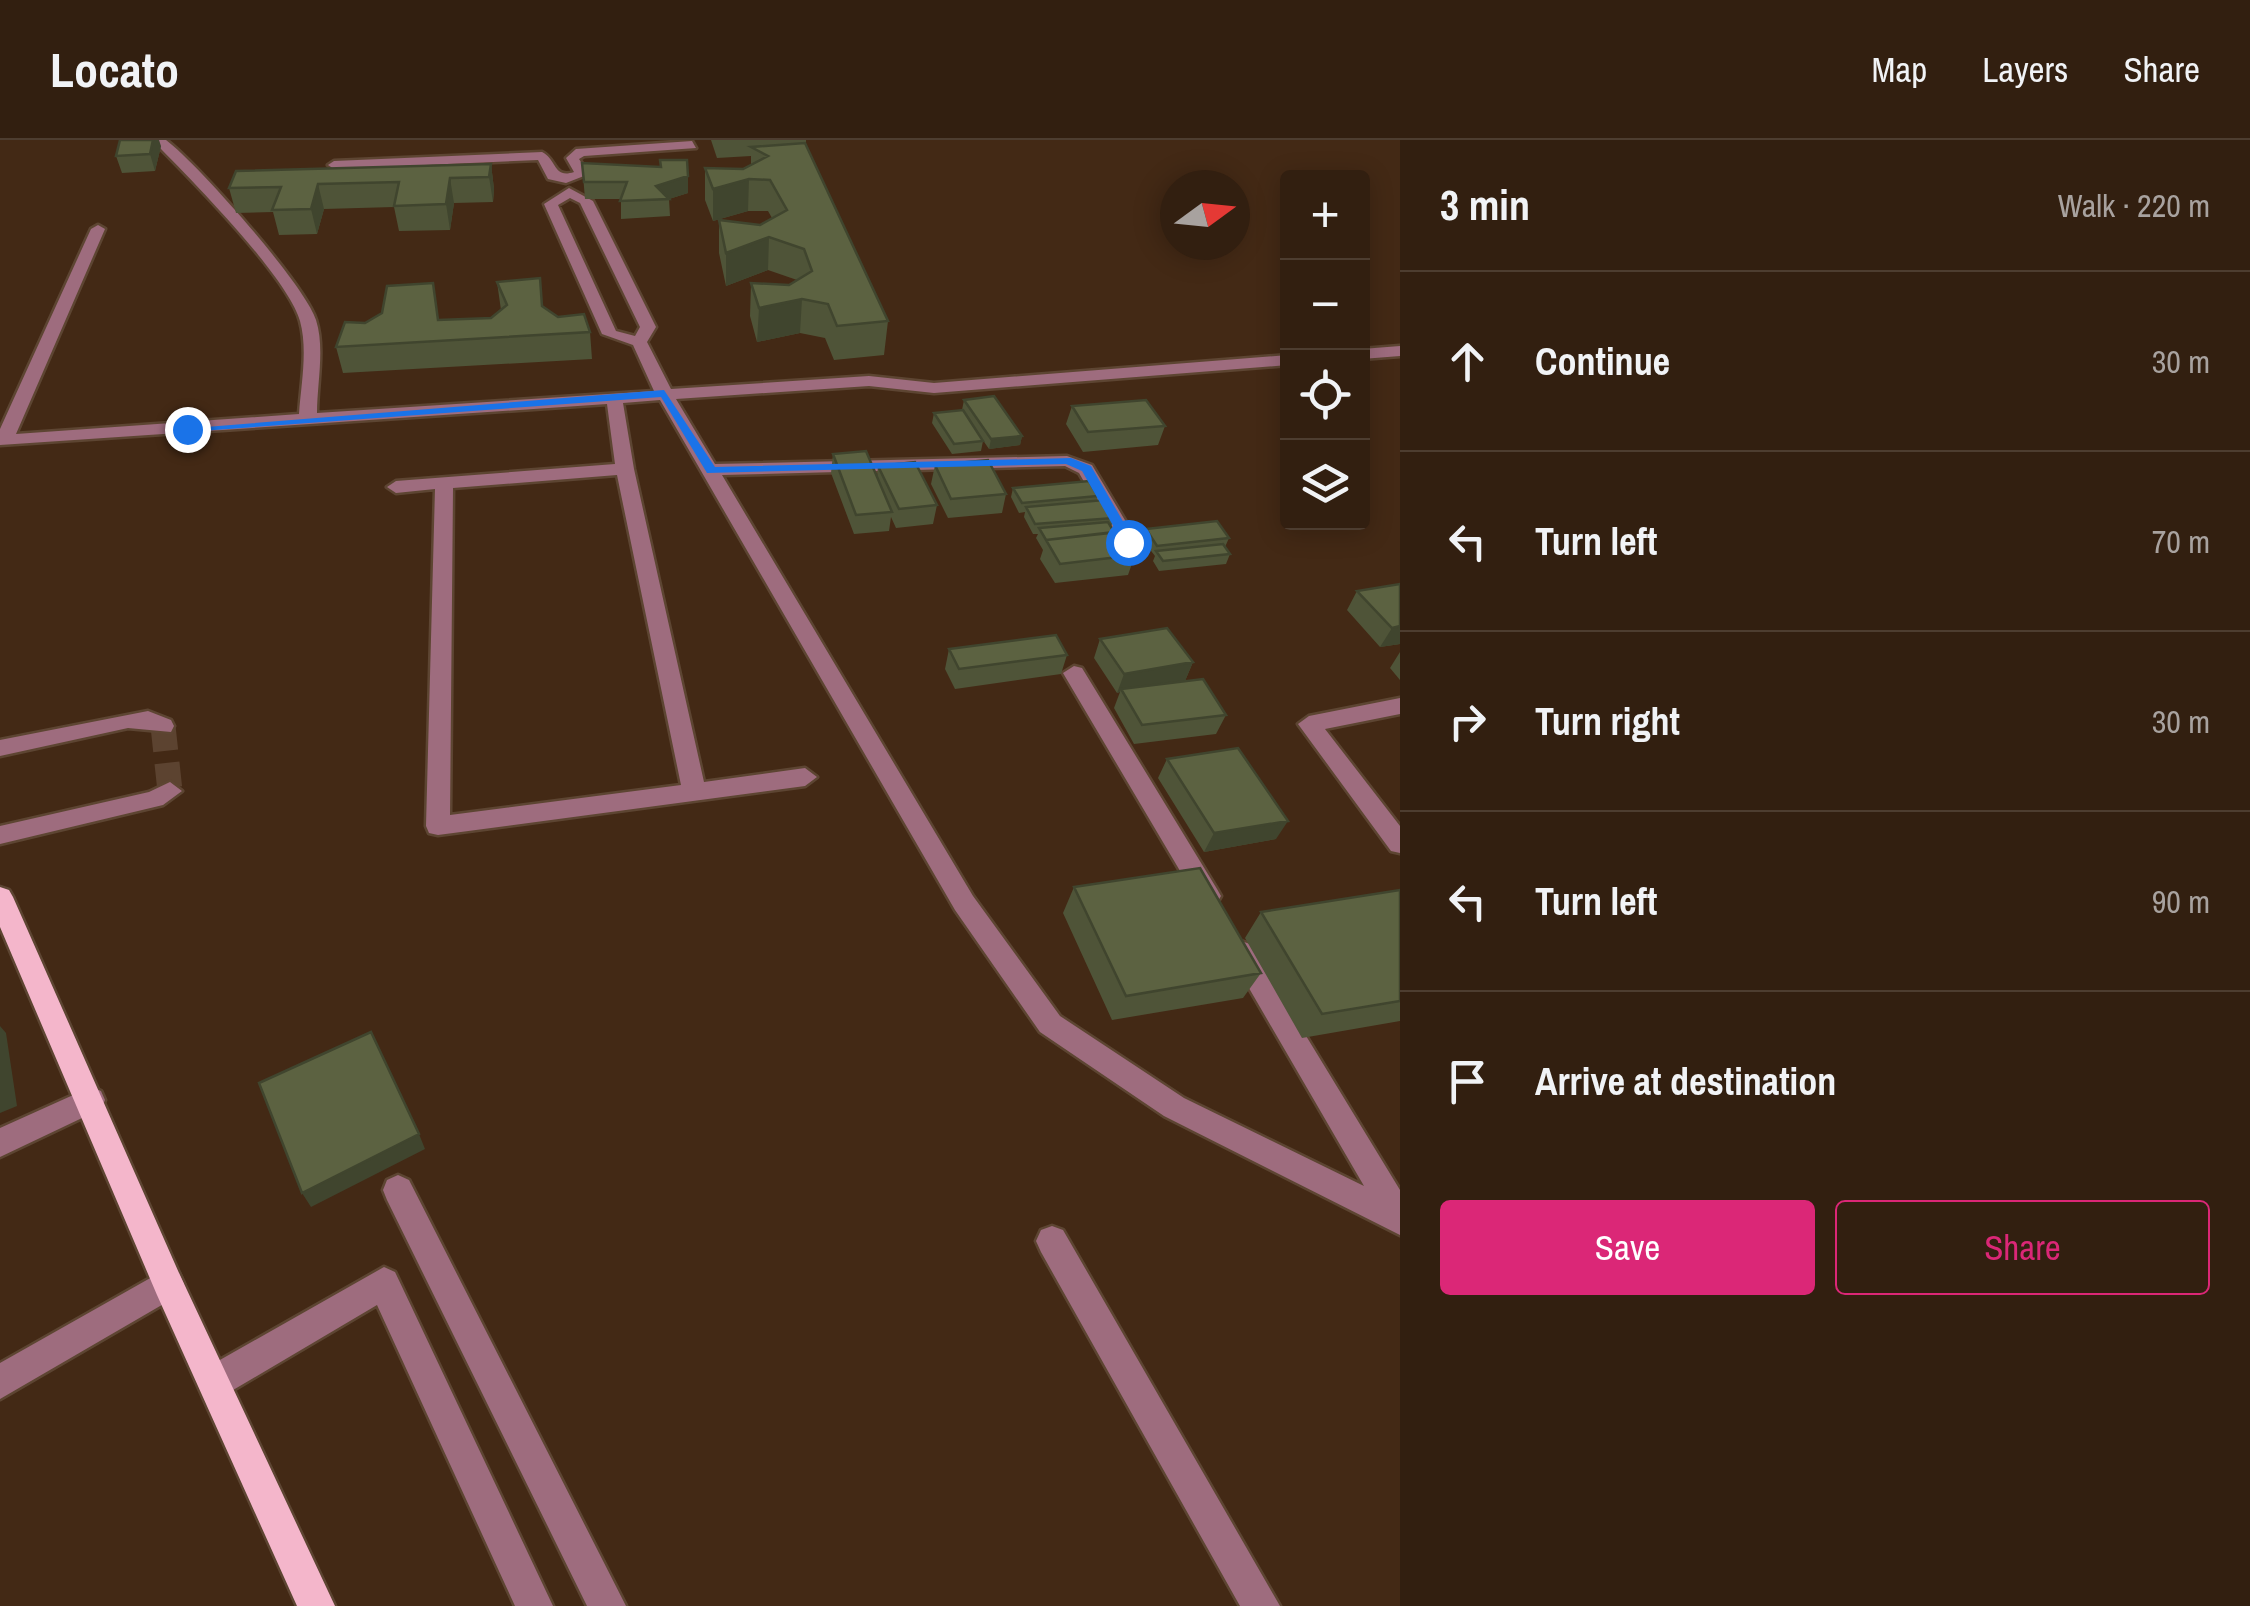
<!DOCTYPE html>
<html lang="en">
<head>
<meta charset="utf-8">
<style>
	body { margin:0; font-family:"Archivo Narrow",sans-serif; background:#3a2719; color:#f1f3f6 }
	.controls { position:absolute; right:30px; top:30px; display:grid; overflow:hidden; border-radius:10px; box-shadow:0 5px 25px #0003 }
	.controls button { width:90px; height:90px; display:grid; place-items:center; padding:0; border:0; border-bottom:2px solid #4d3d30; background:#321f10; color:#f1f3f6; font:50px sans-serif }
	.compass { position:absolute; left:1160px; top:30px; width:90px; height:90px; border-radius:50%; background:#321f10; box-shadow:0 5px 25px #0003; rotate:75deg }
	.stop { position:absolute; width:30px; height:30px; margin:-22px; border:8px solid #1a73e8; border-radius:50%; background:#fff }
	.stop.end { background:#1a73e8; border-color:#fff; box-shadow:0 2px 10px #0008 }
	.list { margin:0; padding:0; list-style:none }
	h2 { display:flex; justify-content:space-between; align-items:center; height:130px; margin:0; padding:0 40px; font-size:42px }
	h2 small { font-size:32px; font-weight:400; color:#a8a29f }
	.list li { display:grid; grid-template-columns:65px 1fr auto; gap:30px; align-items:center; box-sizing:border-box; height:180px; padding:0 40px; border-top:2px solid #4d3d30 }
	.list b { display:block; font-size:38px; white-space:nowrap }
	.list em { font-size:32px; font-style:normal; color:#a8a29f }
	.actions { display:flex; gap:20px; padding:30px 40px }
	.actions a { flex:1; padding:22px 0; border:2px solid #db2777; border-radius:10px; text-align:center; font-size:35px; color:#db2777 }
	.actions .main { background:#db2777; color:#fff }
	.icon { flex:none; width:55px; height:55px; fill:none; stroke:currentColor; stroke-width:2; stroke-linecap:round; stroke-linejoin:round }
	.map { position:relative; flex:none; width:1400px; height:1466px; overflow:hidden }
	header { display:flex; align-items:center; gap:60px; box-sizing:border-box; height:140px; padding:0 50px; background:#321f10; border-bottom:2px solid #4d3d30 }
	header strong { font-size:48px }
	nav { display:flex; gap:55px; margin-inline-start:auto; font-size:35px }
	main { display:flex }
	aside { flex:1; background:#321f10 }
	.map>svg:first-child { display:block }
</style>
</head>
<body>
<header>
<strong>Locato</strong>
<nav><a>Map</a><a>Layers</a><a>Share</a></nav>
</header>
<main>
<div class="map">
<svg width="1400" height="1466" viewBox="0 0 1400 1466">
	<rect width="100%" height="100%" fill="#432915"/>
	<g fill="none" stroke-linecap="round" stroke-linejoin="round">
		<path stroke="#5c4330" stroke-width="25" stroke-dasharray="25 12" stroke-linecap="butt" d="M163,586L170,651"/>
		<g stroke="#5d4532" stroke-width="5">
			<path id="minor" d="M152,0H166C197,23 305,145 316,180C325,208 317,244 317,273L654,251L633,205L602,194L544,64L569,48L593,61L656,187L647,202L671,249L869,236L934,243L1288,215V225L934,253L869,246L676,259L715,324L1067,316L1092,325L1138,402L1135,406H1121L1079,333L1065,326L722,335L973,756L1060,876L1184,958L1364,1046L1228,812L1232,804L1241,801L1250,804L1400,1050V1095L1164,976L1040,892L955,770L660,260L623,263L634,329L704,642L805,628L817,637L805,646L438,695L429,693L426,686L435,349L396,353L387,347L396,341L615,324L607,264L0,305V289L91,89L98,85L105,89L16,294L299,274C301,245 308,210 300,181C288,137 186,34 152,0ZM570,58L580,63L640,187L635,196L616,191L558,65ZM617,335L681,645L450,675L453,348Z
				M692,1L696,8L584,16L579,19L589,34L566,43L548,39L538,20L334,29L328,25L334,21L542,12C557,19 553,39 574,32L566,18L576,9Z
				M1400,206V216L1362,219V209Z
				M1074,526L1082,528L1217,749L1221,756L1217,763H1199L1063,533Z
				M1400,558V574L1325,589L1400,686V713L1391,711L1298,584L1309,576Z
				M148,571L171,580L174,586L171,592L128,588L0,616V600Z
				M170,642L182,651L163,665L0,704V686L149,652Z
				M91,947L101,951L105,960L101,969L0,1017V988Z
				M398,1035L409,1040L626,1466H587L387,1060L383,1050L387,1040Z
				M1052,1086L1063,1090L1280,1466H1240L1041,1112L1036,1101L1041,1090Z
				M384,1127L395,1132L553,1466H515L377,1165L228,1253L216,1258L204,1253L199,1241L204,1229Z
				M168,1128L179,1133L184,1144L179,1155L0,1259V1223Z"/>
		</g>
		<g stroke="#5d4532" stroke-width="5">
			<path id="major" d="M0,747L9,750L13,757L179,1133L335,1466H297L157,1155L0,787Z"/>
		</g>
		<use href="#minor" fill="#9e6c7e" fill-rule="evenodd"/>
		<use href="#major" fill="#f4b6cb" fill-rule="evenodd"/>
	</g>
	<path fill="#4f5438" d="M711,0H806V5L888,181L884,215L834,220L825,198L800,193L757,202L750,176L751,143L789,145L797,140L768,130L726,146L719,113V80L760,85L772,78L768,71H748L713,81L705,60V28L743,29L751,25V16L717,18Z
		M161,6L155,31L122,33L116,16Z
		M660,20L688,53L669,59L670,76L621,79V59H585L582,23L660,27Z
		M491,24L494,49L493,62L454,63L450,90L399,91L394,67L324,69L317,94L279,95L273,72L236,73L229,48Z
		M497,142L558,177L590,192L592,219L343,233L336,207L365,183L491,178L501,170Z
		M964,260L1022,296L1020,305L989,309L969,280L983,301L981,311L952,314L932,283L934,273L962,270Z
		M1072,266L1165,286L1158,305L1083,312L1066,284Z
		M833,314L877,337L878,326L937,365L933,384L896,388L891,377L889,391L854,394L831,333Z
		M935,325L1006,354L1002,373L948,378L931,344Z
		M1013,348L1098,356L1097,361L1114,378L1111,387L1114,392L1135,415L1128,435L1055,443L1040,419L1043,410L1036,398L1038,394H1033L1024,377L1025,372L1019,373L1011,357Z
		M1146,389L1229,398L1225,407L1230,414L1226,424L1159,431L1153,421L1155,416L1142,399Z
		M1400,444V504L1380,507L1347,470L1357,451Z
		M1100,499L1193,522L1185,541L1226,575L1216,594L1134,604L1114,568L1120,552L1117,553L1094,518Z
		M949,509L1067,515L1061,534L955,549L945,529Z
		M1400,512V540L1390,528Z
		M1167,619L1276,699L1204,712L1158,638Z
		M1074,747L1261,833L1243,858L1112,880L1063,773Z
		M1400,750V881L1302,898L1245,798L1261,772Z"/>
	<path fill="#40452e" d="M153,0H159L161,6L155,31L150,14Z
		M491,24L494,49L493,62L489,37Z
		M688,36V53L669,59L656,46Z
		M450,38L454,63L450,90L446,64Z
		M749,39L748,71L713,81V49Z
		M318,44L324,69L317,94L311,69Z
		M769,97L768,130L726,146V113Z
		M802,159L800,193L757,202L759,168Z
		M1022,296L1020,305L989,309L991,299Z
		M1400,486V504L1380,507L1392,488Z
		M1193,522L1185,541L1121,549L1120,552L1117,553L1124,534Z
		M1288,681L1276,699L1204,712L1214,693Z
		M0,886L6,893L17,966L0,973Z
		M419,994L425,1009L311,1067L302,1053Z"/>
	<path fill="#5c6241" stroke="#40452e" stroke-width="2.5" d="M120,0H153L150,14L116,16Z
		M805,3L888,181L837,186L828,164L802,159L759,168L751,143L789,145L812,131L804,109L769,97L726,113L719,80L760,85L787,70L770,40L749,39L713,49L705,28L743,29L768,16L751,7Z
		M660,20H687L688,36L656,46L669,59L620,61L627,42H584L582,23L661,27Z
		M491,24L489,37L450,38L446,64L394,66L399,42L318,44L311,69L272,70L281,47L229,48L236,31Z
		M540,138L542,166L558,177L584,174L590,192L336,207L345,182L365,183L382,173L387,146L433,143L438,180L491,178L507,165L497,142Z
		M994,256L1022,296L991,299L964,260Z
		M1146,260L1165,286L1088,292L1072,266Z
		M963,270L983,301L954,304L934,273Z
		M866,311L892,372L856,375L833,314Z
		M988,320L1006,354L951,359L935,325Z
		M915,322L937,365L899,369L878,326Z
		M1089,341L1098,356L1022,363L1013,348Z
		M1104,360L1114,378L1035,384L1026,367Z
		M1217,381L1229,398L1157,406L1146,389Z
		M1108,382L1114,392L1046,400L1039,388Z
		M1119,392L1135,415L1060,424L1046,400Z
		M1223,404L1230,414L1163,421L1156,411Z
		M1400,444V486L1392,488L1357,451Z
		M1167,488L1193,522L1124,534L1100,499Z
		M1056,495L1067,515L959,529L949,509Z
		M1203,539L1226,575L1142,585L1121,549Z
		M1238,608L1288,681L1214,693L1167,619Z
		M1200,728L1261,833L1126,856L1074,747Z
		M1400,750V861L1322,874L1261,772Z
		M371,892L419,994L302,1053L259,943Z"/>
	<path fill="#1a73e8" d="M664,250L715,327L1071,318L1091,326L1135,402L1124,405L1082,331L1066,324L707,333L661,257L187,292L181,289Z"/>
</svg>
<div class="controls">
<button>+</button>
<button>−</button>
<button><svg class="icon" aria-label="locate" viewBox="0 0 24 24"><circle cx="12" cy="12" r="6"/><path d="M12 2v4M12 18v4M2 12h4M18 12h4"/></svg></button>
<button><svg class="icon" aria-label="layers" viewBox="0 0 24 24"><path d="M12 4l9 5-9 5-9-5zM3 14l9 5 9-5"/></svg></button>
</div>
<svg class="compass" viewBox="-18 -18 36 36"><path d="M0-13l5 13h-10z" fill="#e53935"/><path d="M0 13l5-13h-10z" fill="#a8a29f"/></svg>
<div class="stop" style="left:1128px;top:402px"></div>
<div class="stop end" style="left:187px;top:289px"></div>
</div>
<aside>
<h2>3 min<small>Walk · 220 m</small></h2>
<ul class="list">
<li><svg class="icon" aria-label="ahead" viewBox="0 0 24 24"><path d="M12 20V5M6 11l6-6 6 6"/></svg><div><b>Continue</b></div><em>30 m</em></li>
<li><svg class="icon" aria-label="left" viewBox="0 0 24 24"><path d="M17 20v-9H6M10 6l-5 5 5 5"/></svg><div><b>Turn left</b></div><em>70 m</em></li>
<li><svg class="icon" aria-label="right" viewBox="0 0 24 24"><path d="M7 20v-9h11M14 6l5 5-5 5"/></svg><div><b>Turn right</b></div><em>30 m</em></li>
<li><svg class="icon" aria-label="left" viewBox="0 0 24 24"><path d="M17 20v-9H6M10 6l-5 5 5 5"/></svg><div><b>Turn left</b></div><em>90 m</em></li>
<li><svg class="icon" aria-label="arrive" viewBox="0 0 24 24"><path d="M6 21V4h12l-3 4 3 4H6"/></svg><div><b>Arrive at destination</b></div></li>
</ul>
<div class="actions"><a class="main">Save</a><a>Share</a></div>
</aside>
</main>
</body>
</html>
